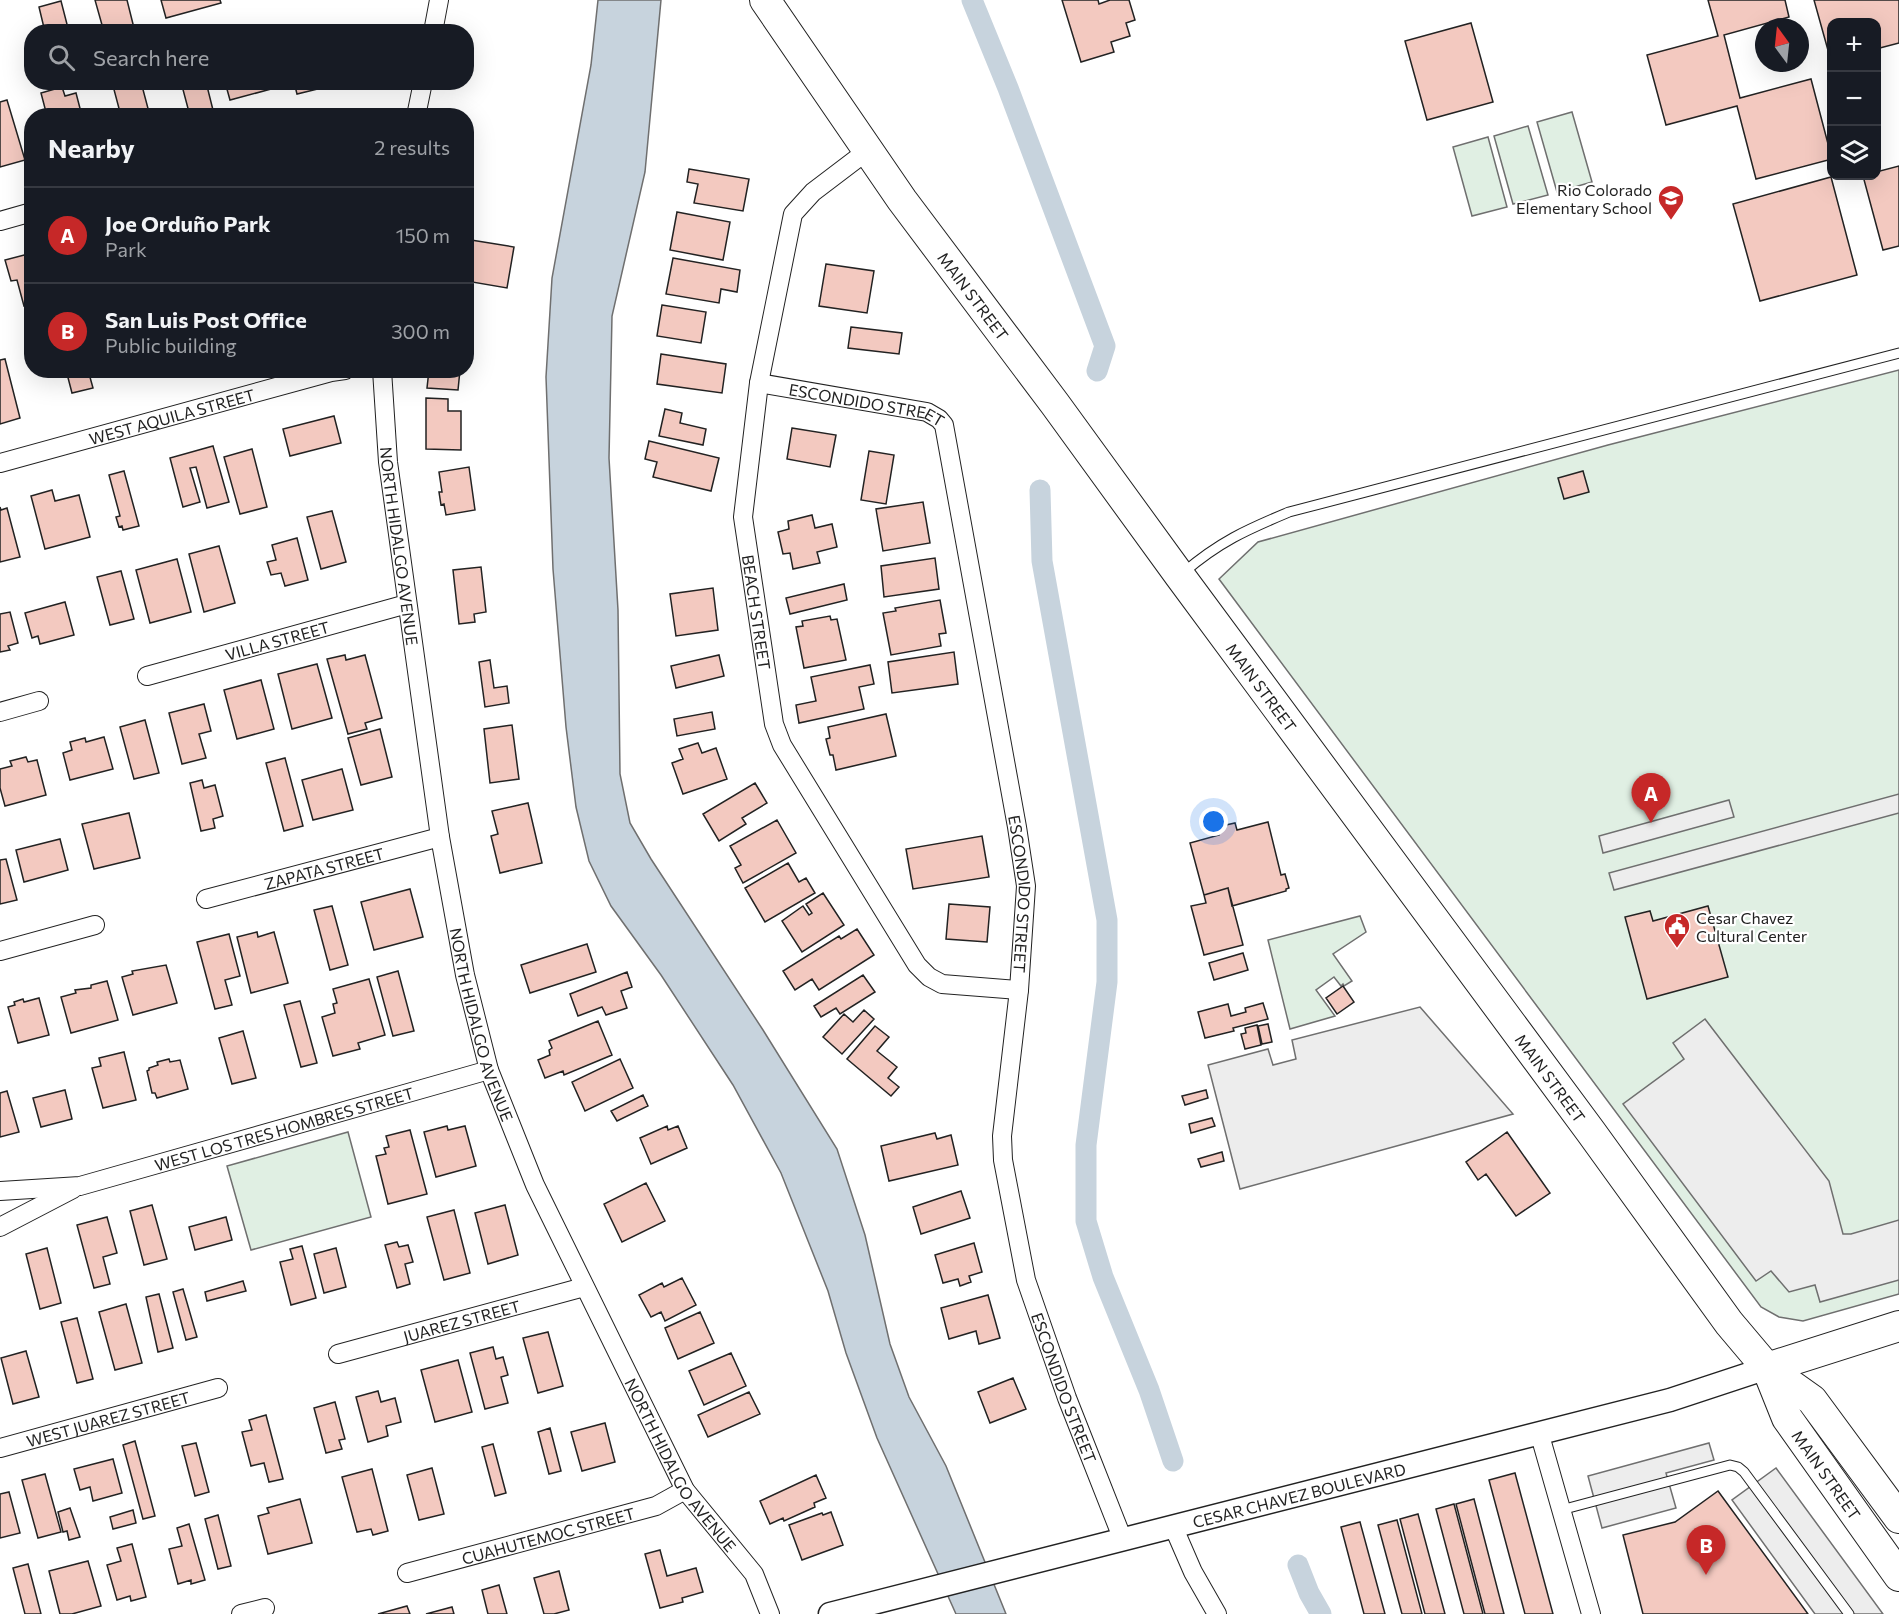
<!DOCTYPE html>
<html lang="en">
<head>
<meta charset="utf-8">
<style>
	body { margin:0; font-family:Commissioner,sans-serif; background:#20242c; color:#f1f3f6 }
	.controls { position:absolute; right:18px; top:18px; display:grid; overflow:hidden; border-radius:12px; box-shadow:0 6px 24px #0002 }
	.controls button { width:54px; height:54px; display:grid; place-items:center; padding:0; border:0; border-bottom:2px solid #363941; background:#171b24; color:#f1f3f6; font:30px sans-serif }
	.compass { position:absolute; left:1755px; top:18px; width:54px; height:54px; border-radius:50%; background:#171b24; box-shadow:0 6px 24px #0002; rotate:345deg }
	.you { position:absolute; left:1214px; top:822px; width:21px; height:21px; margin:-15px; border:4px solid #fff; border-radius:50%; background:#1a73e8; box-shadow:0 0 0 9px #1a73e833 }
	.badge { display:grid; place-items:center; width:39px; height:39px; border-radius:50%; background:#c62828; color:#fff; font-size:20px; font-weight:700 }
	.pin { position:absolute; translate:-50% -50px; filter:drop-shadow(0 2px 3px #0008) }
	.pin::after { content:''; position:absolute; top:32px; width:21px; height:18px; background:inherit; clip-path:polygon(0 0,100% 0,50% 100%) }
	.list { margin:0; padding:0; list-style:none }
	h2 { display:flex; justify-content:space-between; align-items:center; height:78px; margin:0; padding:0 24px; font-size:26px }
	h2 small { font-size:20px; font-weight:400; color:#9ea1a6 }
	.list li { display:grid; grid-template-columns:39px 1fr auto; gap:18px; align-items:center; box-sizing:border-box; height:96px; padding:0 24px; border-top:2px solid #363941 }
	.list b { display:block; font-size:22px; white-space:nowrap }
	.list p { margin:0; font-size:20px; white-space:nowrap; color:#9ea1a6 }
	.list em { font-size:20px; font-style:normal; color:#9ea1a6 }
	.icon { flex:none; width:33px; height:33px; fill:none; stroke:currentColor; stroke-width:2; stroke-linecap:round; stroke-linejoin:round }
	.map { position:relative; flex:none; width:1899px; height:1614px; overflow:hidden }
	.search { position:absolute; background:#171b24; box-shadow:0 6px 24px #0002; left:24px; top:24px; width:450px; height:66px; display:flex; align-items:center; gap:15px; box-sizing:border-box; padding:0 21px; border-radius:24px; color:#9ea1a6; font-size:22px }
	.panel { position:absolute; background:#171b24; box-shadow:0 6px 24px #0002; left:24px; top:108px; width:450px; height:270px; border-radius:24px }
	.map>svg:first-child { display:block }
</style>
</head>
<body>
<div class="map">
<svg width="1899" height="1614" viewBox="0 0 1899 1614">
	<rect width="100%" height="100%" fill="#fff"/>
	<path fill="#e0efe3" stroke="#6f6f6f" stroke-width="1.5" d="M1572,112L1592,182L1557,192L1537,122Z
		M1528,126L1548,195L1513,204L1494,136Z
		M1488,137L1507,207L1472,216L1453,147Z
		M1899,370V1294L1803,1321L1779,1317L1761,1307L1219,579L1258,542L1608,445Z
		M1360,916L1366,932L1333,954L1352,981L1344,986L1343,984L1341,986L1334,977L1316,990L1335,1016L1290,1029L1268,940Z
		M348,1132L371,1217L251,1250L227,1166Z"/>
	<path fill="#ededed" stroke="#6f6f6f" stroke-width="1.5" d="M1899,794V813L1614,890L1609,873Z
		M1729,800L1734,817L1603,853L1599,836Z
		M1420,1007L1513,1114L1240,1189L1208,1065L1268,1049L1273,1065L1296,1059L1292,1040Z
		M1705,1019L1829,1181L1843,1234H1851L1899,1220V1280L1820,1302L1815,1285L1789,1292L1771,1271L1756,1281L1623,1104L1684,1059L1673,1043Z
		M1709,1443L1714,1460L1666,1473L1676,1508L1602,1528L1588,1476Z
		M1776,1468L1883,1614H1815L1732,1500Z"/>
	<path fill="#c7d3dd" stroke="#6f6f6f" stroke-width="1.5" d="M598,0H661L645,172L612,316L609,458L618,610L620,774L630,823L651,859L763,1030L837,1149L865,1235L890,1344L909,1397L946,1466L1006,1614H956L877,1438L846,1353L828,1291L781,1173L733,1085L661,975L611,906L589,861L576,807L566,727L553,569L546,377L552,278L591,65Z"/>
	<g fill="none" stroke-linecap="round" stroke-linejoin="round">
		<path stroke="#c7d3dd" stroke-width="21" d="M972,0L1008,88L1105,346L1097,371
			M1040,490L1042,561L1107,920V982L1086,1145V1221L1103,1277L1149,1390L1173,1461
			M1298,1565L1309,1593L1321,1614"/>
	</g>
	<path fill="#f3c9c0" stroke="#222" stroke-width="1.5" d="M95,0H127L135,32H104Z
		M161,0H220L221,3L166,18Z
		M1062,0H1098L1099,4L1110,0H1129L1135,20L1126,23L1130,36L1111,42L1114,52L1081,62Z
		M1708,0H1785L1789,17L1724,35L1740,98L1811,79L1832,159L1756,179L1737,106L1666,125L1647,55L1718,36Z
		M1814,0H1899V43L1876,49V22H1832L1831,61Z
		M61,1L69,32H45L39,7Z
		M1471,23L1493,102L1427,120L1405,41Z
		M112,82H141L150,116H121Z
		M181,82H206L214,114L190,116Z
		M225,82H274L275,88L230,100Z
		M294,82H329L330,86L297,94Z
		M62,87L65,96L76,93L82,116H47L41,93Z
		M7,100L25,160L0,167V102Z
		M1899,166V246L1883,250L1863,176H1876V172Z
		M689,169L749,179L743,211L694,203L698,184L687,182Z
		M1831,177L1857,275L1760,301L1733,204Z
		M677,212L730,222L723,260L670,250Z
		M471,240L514,247L507,288L466,281Z
		M32,253V304L24,306L17,280L11,281L5,260Z
		M673,258L740,270L737,292L721,289L719,303L666,294Z
		M826,264L874,271L867,313L819,306Z
		M662,305L706,312L701,343L657,336Z
		M851,327L902,333L899,354L848,348Z
		M661,354L726,364L722,393L657,384Z
		M5,359L20,418L0,424V360Z
		M66,370H88L93,388L72,393Z
		M429,370H460L458,390L427,388Z
		M426,398L448,399V411H461V450L426,449Z
		M665,409L682,413L680,423L706,429L703,445L659,436Z
		M334,416L341,443L290,456L283,429Z
		M792,428L836,435L830,467L787,459Z
		M649,441L719,458L711,491L653,477L657,462L645,459Z
		M213,446L229,502L207,508L196,467L190,468L200,502L183,507L170,458Z
		M252,449L267,507L240,514L224,457Z
		M869,451L894,455L886,504L861,500Z
		M469,467L475,510L446,515L444,504L441,505L439,492H442L439,472Z
		M124,471L139,526L123,530L122,526L119,527L116,517L120,516L109,475Z
		M1583,471L1589,492L1564,499L1558,478Z
		M52,490L55,501L79,495L90,537L45,549L31,496Z
		M923,502L930,543L883,551L876,509Z
		M0,507L1,510L7,508L20,557L0,562Z
		M332,511L346,562L321,569L307,517Z
		M812,515L815,528L832,524L837,547L817,552L820,563L793,569L790,553L783,554L778,532L789,529L788,521Z
		M297,538L308,580L285,586L281,573L271,575L267,562L276,560L272,545Z
		M219,546L235,603L204,612L189,554Z
		M935,558L939,589L884,597L881,566Z
		M177,559L191,612L150,623L136,570Z
		M481,567L486,612L474,614L475,622L459,624L453,570Z
		M121,571L134,619L110,625L97,577Z
		M844,584L847,600L790,614L786,598Z
		M713,588L718,630L676,636L670,594Z
		M940,600L946,633L939,634L941,646L891,655L883,613L896,611L895,608Z
		M65,602L74,635L40,644L38,636L32,638L25,613Z
		M10,612L18,643L8,646L10,650L0,652V614Z
		M830,616L831,620L837,619L846,660L804,668L796,627L803,626L802,621Z
		M954,652L958,684L892,693L888,662Z
		M345,655L346,660L365,655L382,718L365,723L367,729L348,734L327,659Z
		M719,655L724,676L676,688L671,666Z
		M490,660L494,688L507,686L509,703L485,707L479,662Z
		M317,664L332,718L292,729L278,674Z
		M870,665L874,684L859,687L864,709L799,723L796,705L816,701L811,677Z
		M261,680L274,729L237,739L224,690Z
		M204,704L211,731L199,734L206,758L182,764L169,713Z
		M712,712L715,729L677,736L674,719Z
		M886,714L896,756L836,770L833,755H830L826,739L830,738L828,727Z
		M145,720L159,773L134,779L120,727Z
		M512,725L519,779L490,783L484,729Z
		M380,729L392,777L361,785L348,738Z
		M104,737L113,769L70,780L63,753L72,750L70,742L85,738L86,742Z
		M698,743L702,753L716,748L727,779L683,794L672,763L683,759L679,749Z
		M26,757L28,762L37,760L46,795L5,806L0,788V769L12,766L10,761Z
		M285,758L303,826L284,831L266,763Z
		M342,769L353,810L313,820L302,780Z
		M202,780L204,788L215,785L223,816L213,819L215,828L201,831L190,783Z
		M755,783L767,803L742,818L746,824L719,841L703,814Z
		M528,803L542,863L500,873L491,836L498,834L492,811Z
		M129,813L140,858L94,869L82,824Z
		M777,820L796,853L743,883L735,868L741,865L730,846Z
		M1268,822L1281,875L1285,874L1289,888L1286,889V891L1232,906L1228,888L1204,895L1190,843L1219,835L1217,827L1235,823L1237,830Z
		M982,836L989,877L913,889L906,849Z
		M60,839L68,870L24,882L16,850Z
		M6,859L17,900L0,904V860Z
		M788,863L799,882L806,878L815,893L765,922L745,888Z
		M1228,888L1243,945L1204,955L1191,906L1206,903L1204,895Z
		M410,889L423,937L374,950L361,902Z
		M823,893L844,925L802,952L782,921L803,906L809,915L812,913L806,904Z
		M949,904L990,907L987,942L946,939Z
		M332,906L348,965L330,970L314,910Z
		M1708,906L1728,977L1647,999L1625,917L1650,911L1653,921Z
		M857,929L874,955L819,990L812,979L795,990L783,971L839,936L841,939Z
		M257,932L258,937L274,932L288,983L251,993L237,937Z
		M229,934L240,976L225,980L232,1005L215,1009L197,942Z
		M587,944L596,972L530,993L521,965Z
		M1243,953L1248,970L1214,980L1209,963Z
		M166,965L177,1003L133,1015L122,977L133,974L132,971Z
		M398,971L414,1031L393,1036L377,977Z
		M627,972L632,987L621,991L627,1008L606,1015L602,1007L578,1016L570,994Z
		M863,975L875,992L840,1014L836,1008L821,1017L814,1006Z
		M369,979L385,1035L358,1043L360,1049L333,1056L322,1017L335,1013L333,1004L337,1003L333,989Z
		M107,981L118,1020L71,1033L61,997L76,993L75,990L91,988V985Z
		M1343,986L1354,1002L1337,1014L1326,998Z
		M39,998L49,1035L18,1043L8,1007L15,1005L14,1002L23,999L24,1002Z
		M300,1001L317,1063L301,1067L284,1005Z
		M1263,1003L1268,1019L1233,1028L1234,1031L1205,1038L1198,1012L1228,1004L1231,1016L1246,1012L1245,1008Z
		M864,1010L874,1019L842,1054L823,1037L844,1014L853,1022Z
		M598,1021L612,1055L564,1075L563,1071L545,1078L538,1060L550,1055L549,1050L552,1048L549,1041Z
		M1268,1024L1272,1042L1262,1044L1258,1026Z
		M1257,1025L1261,1045L1245,1049L1241,1034L1246,1033L1245,1028Z
		M875,1026L889,1037L877,1051L897,1067L888,1078L899,1087L891,1096L847,1059Z
		M243,1031L256,1078L232,1084L219,1038Z
		M124,1052L136,1100L103,1108L92,1068L101,1066L99,1058Z
		M169,1059L170,1062L180,1060L188,1089L157,1098L155,1093H152L147,1071L149,1070V1068L158,1065L157,1062Z
		M620,1059L633,1088L585,1111L572,1082Z
		M65,1090L72,1119L41,1127L33,1098Z
		M1206,1090L1208,1098L1185,1105L1182,1096Z
		M7,1091L19,1132L0,1137V1093Z
		M643,1095L648,1106L617,1121L611,1111Z
		M1212,1118L1215,1126L1191,1133L1189,1124Z
		M447,1126L448,1130L465,1126L476,1166L436,1177L424,1132Z
		M667,1126L668,1130L678,1126L687,1148L651,1164L640,1138Z
		M410,1130L427,1194L388,1204L376,1156L386,1154L384,1148L389,1147L386,1136Z
		M1507,1132L1550,1193L1516,1216L1486,1174L1478,1180L1466,1162Z
		M935,1133L937,1139L951,1135L958,1165L889,1181L881,1146Z
		M1222,1152L1224,1161L1201,1167L1198,1159Z
		M646,1183L665,1221L622,1242L604,1204Z
		M961,1191L970,1218L921,1234L913,1207Z
		M152,1205L167,1259L144,1265L130,1211Z
		M505,1205L518,1255L488,1264L475,1213Z
		M454,1210L470,1273L444,1280L427,1217Z
		M107,1217L117,1253L103,1257L110,1284L94,1288L77,1225Z
		M226,1217L232,1240L195,1250L189,1227Z
		M397,1242L399,1247L408,1245L413,1262L405,1264L410,1284L397,1288L385,1245Z
		M974,1243L982,1272L969,1276L971,1282L960,1286L958,1279L943,1283L935,1255Z
		M302,1246L316,1298L291,1305L280,1262L293,1259L290,1249Z
		M47,1248L61,1303L40,1309L26,1254Z
		M336,1248L346,1287L324,1293L314,1254Z
		M682,1278L696,1305L665,1321L661,1312L651,1317L639,1295L662,1283L664,1287Z
		M243,1281L246,1291L207,1301L205,1292Z
		M183,1289L197,1337L186,1340L173,1292Z
		M159,1294L173,1348L158,1352L146,1297Z
		M988,1295L1000,1338L979,1344L976,1331L949,1339L941,1308Z
		M126,1304L142,1363L115,1370L99,1312Z
		M700,1312L714,1343L678,1359L665,1328Z
		M77,1318L93,1379L77,1383L61,1322Z
		M548,1332L563,1386L538,1393L523,1338Z
		M493,1347L496,1359L503,1357L508,1375L501,1377L508,1403L485,1409L470,1353Z
		M26,1351L39,1397L13,1404L1,1358Z
		M731,1353L746,1386L704,1405L689,1371Z
		M458,1360L472,1412L435,1422L421,1370Z
		M1013,1378L1026,1409L990,1423L978,1392Z
		M378,1391L381,1402L395,1398L401,1422L386,1426L388,1436L368,1442L356,1397Z
		M749,1392L760,1414L708,1437L698,1415Z
		M335,1402L345,1439L339,1440L342,1449L326,1453L314,1408Z
		M266,1415L283,1479L269,1482L264,1463L251,1466L242,1432L252,1430L249,1420Z
		M605,1423L615,1462L582,1471L571,1432Z
		M550,1428L561,1471L549,1474L538,1432Z
		M135,1441L155,1516L143,1519L123,1445Z
		M196,1443L209,1492L195,1496L182,1446Z
		M493,1444L506,1493L495,1496L482,1447Z
		M113,1459L122,1493L93,1501L90,1487L80,1490L74,1469Z
		M432,1468L444,1514L419,1520L407,1475Z
		M372,1469L388,1531L373,1535L371,1529L357,1532L342,1477Z
		M1515,1473L1553,1614H1525L1489,1480Z
		M45,1474L61,1532L38,1538L22,1480Z
		M816,1475L826,1498L814,1503L815,1507L784,1521L783,1518L770,1524L760,1501Z
		M1718,1491L1808,1614H1643L1623,1535L1675,1522Z
		M9,1492L20,1533L0,1538V1494Z
		M300,1499L312,1543L268,1554L258,1516L269,1513L267,1508Z
		M1474,1499L1504,1614H1485L1456,1504Z
		M1454,1504L1483,1614H1464L1436,1509Z
		M70,1508L80,1537L69,1540L67,1531L63,1532L58,1512Z
		M133,1510L136,1523L113,1529L110,1517Z
		M831,1512L843,1545L802,1560L789,1525L822,1513L823,1515Z
		M1418,1514L1445,1614H1425L1400,1519Z
		M218,1515L231,1566L218,1569L205,1519Z
		M1397,1520L1422,1614H1402L1378,1525Z
		M1360,1522L1385,1614H1364L1341,1527Z
		M189,1524L205,1580L191,1584V1580L178,1584L169,1549L182,1546L177,1528Z
		M132,1544L146,1597L131,1601L130,1596L117,1600L107,1565L121,1561L117,1548Z
		M660,1550L667,1576L696,1568L703,1592L682,1598L683,1602L660,1608L645,1554Z
		M88,1561L101,1606L72,1614H60L49,1571Z
		M28,1564L41,1614H25L13,1568Z
		M559,1571L569,1610L554,1614H544L534,1578Z
		M499,1585L507,1614H488L482,1590Z
		M407,1606L410,1614H378Z
		M452,1607L454,1614H426Z"/>
	<g fill="none" stroke-linecap="round" stroke-linejoin="round">
		<g stroke="#222" stroke-width="11">
			<path id="service" d="M1183,573C1219,542 1246,530 1289,512L1899,353
				M1561,1510L1730,1465L1738,1467L1744,1472L1849,1614"/>
		</g>
		<g stroke="#222" stroke-width="20">
			<g id="minor">
				<path d="M433,32L439,0"/>
				<path d="M416,116L423,82"/>
				<path id="s1" d="M867,151L813,192L793,214L759,383L743,517L774,724L782,745L917,965L929,977L942,984L1019,990"/>
				<path d="M0,221L32,212"/>
				<path id="s2" d="M382,370L388,462L440,837L465,975L489,1070L535,1185L685,1490L754,1574L770,1614"/>
				<path id="s3" d="M759,383L927,412L939,419L944,425L1017,827L1026,886L1019,990L1002,1136L1003,1160L1026,1280L1067,1398L1123,1540"/>
				<path id="s4" d="M0,463L331,372L345,370"/>
				<path id="s5" d="M147,676L407,604"/>
				<path d="M0,712L39,701"/>
				<path id="s6" d="M206,899L440,837"/>
				<path d="M0,951L95,925"/>
				<path id="s7" d="M0,1191L80,1186L489,1070"/>
				<path d="M0,1227L73,1189"/>
				<path id="s8" d="M338,1354L584,1287"/>
				<path d="M1539,1432L1591,1614"/>
				<path id="s9" d="M0,1448L218,1388"/>
				<path d="M1173,1526L1193,1572L1217,1614"/>
				<path id="s10" d="M407,1573L656,1506L685,1490"/>
				<path d="M241,1614L265,1608"/>
			</g>
		</g>
		<g stroke="#222" stroke-width="25">
			<g id="tertiary">
				<path id="s11" d="M830,1614L1670,1400L1767,1368"/>
			</g>
		</g>
		<g stroke="#222" stroke-width="32">
			<g id="trunk">
				<path id="s12" d="M765,0L902,200L1055,404L1180,576L1591,1132L1729,1323L1767,1368L1812,1400L1899,1518"/>
				<path id="s13" d="M1767,1368L1787,1418L1899,1576"/>
				<path d="M1767,1368L1899,1326"/>
			</g>
		</g>
		<use href="#service" stroke="#fff" stroke-width="9"/>
		<use href="#minor" stroke="#fff" stroke-width="18"/>
		<use href="#tertiary" stroke="#fff" stroke-width="22"/>
		<use href="#trunk" stroke="#fff" stroke-width="30"/>
	</g>
	<defs>
		<g id="school-pin" transform="scale(1.35)"><path d="M0 17L-7.5 6A9.5 9.5 0 1 1 7.5 6Z" fill="#c62828" stroke="#fff"/><path d="M0-5L7-2L0 1L-7-2ZM-4 1L0 2.5L4 1V4Q0 6-4 4Z" fill="#fff"/></g>
		<g id="civic-pin" transform="scale(1.35)"><path d="M0 17L-7.5 6A9.5 9.5 0 1 1 7.5 6Z" fill="#c62828" stroke="#fff"/><path d="M-.6-6.5H3V-4.5H.6V-3L4-1V1h2V6H-6V1h2V-1L-.6-3ZM-1.2 2.5V6h2.4V2.5Z" fill="#fff"/></g>
	</defs>
	<g fill-rule="evenodd">
		<use href="#school-pin" x="1671" y="198"/>
		<use href="#civic-pin" x="1677" y="926"/>
	</g>
	<g text-anchor="middle" dominant-baseline="central" stroke-width="4.5" stroke-linejoin="round" paint-order="stroke">
		<g font-size="16" fill="#222" stroke="#fff" text-anchor="end">
			<text x="1652" y="189">Rio Colorado<tspan x="1652" dy="18">Elementary School</tspan></text>
			<text x="1696" y="917" text-anchor="start">Cesar Chavez<tspan x="1696" dy="18">Cultural Center</tspan></text>
		</g>
		<g font-size="16" fill="#222" stroke="#fff">
			<text stroke="none"><textPath href="#s12" startOffset="362">MAIN STREET</textPath></text>
			<text stroke="none"><textPath href="#s3" startOffset="110">ESCONDIDO STREET</textPath></text>
			<text stroke="none"><textPath href="#s4" startOffset="178">WEST AQUILA STREET</textPath></text>
			<text stroke="none"><textPath href="#s2" startOffset="177">NORTH HIDALGO AVENUE</textPath></text>
			<text stroke="none"><textPath href="#s1" startOffset="501">BEACH STREET</textPath></text>
			<text stroke="none"><textPath href="#s5" startOffset="135">VILLA STREET</textPath></text>
			<text stroke="none"><textPath href="#s12" startOffset="848">MAIN STREET</textPath></text>
			<text stroke="none"><textPath href="#s6" startOffset="122">ZAPATA STREET</textPath></text>
			<text stroke="none"><textPath href="#s3" startOffset="668">ESCONDIDO STREET</textPath></text>
			<text stroke="none"><textPath href="#s2" startOffset="663">NORTH HIDALGO AVENUE</textPath></text>
			<text stroke="none"><textPath href="#s12" startOffset="1334">MAIN STREET</textPath></text>
			<text stroke="none"><textPath href="#s7" startOffset="292">WEST LOS TRES HOMBRES STREET</textPath></text>
			<text stroke="none"><textPath href="#s8" startOffset="128">JUAREZ STREET</textPath></text>
			<text stroke="none"><textPath href="#s3" startOffset="1172">ESCONDIDO STREET</textPath></text>
			<text stroke="none"><textPath href="#s9" startOffset="112">WEST JUAREZ STREET</textPath></text>
			<text stroke="none"><textPath href="#s2" startOffset="1149">NORTH HIDALGO AVENUE</textPath></text>
			<text stroke="none"><textPath href="#s13" startOffset="123">MAIN STREET</textPath></text>
			<text stroke="none"><textPath href="#s11" startOffset="484">CESAR CHAVEZ BOULEVARD</textPath></text>
			<text stroke="none"><textPath href="#s10" startOffset="146">CUAHUTEMOC STREET</textPath></text>
		</g>
	</g>
</svg>
<div class="controls">
<button>+</button>
<button>−</button>
<button><svg class="icon" aria-label="layers" viewBox="0 0 24 24"><path d="M12 4l9 5-9 5-9-5zM3 14l9 5 9-5"/></svg></button>
</div>
<svg class="compass" viewBox="-18 -18 36 36"><path d="M0-13l5 13h-10z" fill="#e53935"/><path d="M0 13l5-13h-10z" fill="#9ea1a6"/></svg>
<div class="you"></div>
<div class="pin badge" style="left:1651px;top:823px">A</div>
<div class="pin badge" style="left:1706px;top:1575px">B</div>
<div class="search"><svg class="icon" aria-label="search" viewBox="0 0 24 24"><circle cx="10" cy="10" r="6"/><path d="M15 15l6 6"/></svg>Search here</div>
<section class="panel">
<h2>Nearby<small>2 results</small></h2>
<ul class="list">
<li><span class="badge">A</span><div><b>Joe Orduño Park</b><p>Park</p></div><em>150 m</em></li>
<li><span class="badge">B</span><div><b>San Luis Post Office</b><p>Public building</p></div><em>300 m</em></li>
</ul>
</section>
</div>
</body>
</html>
